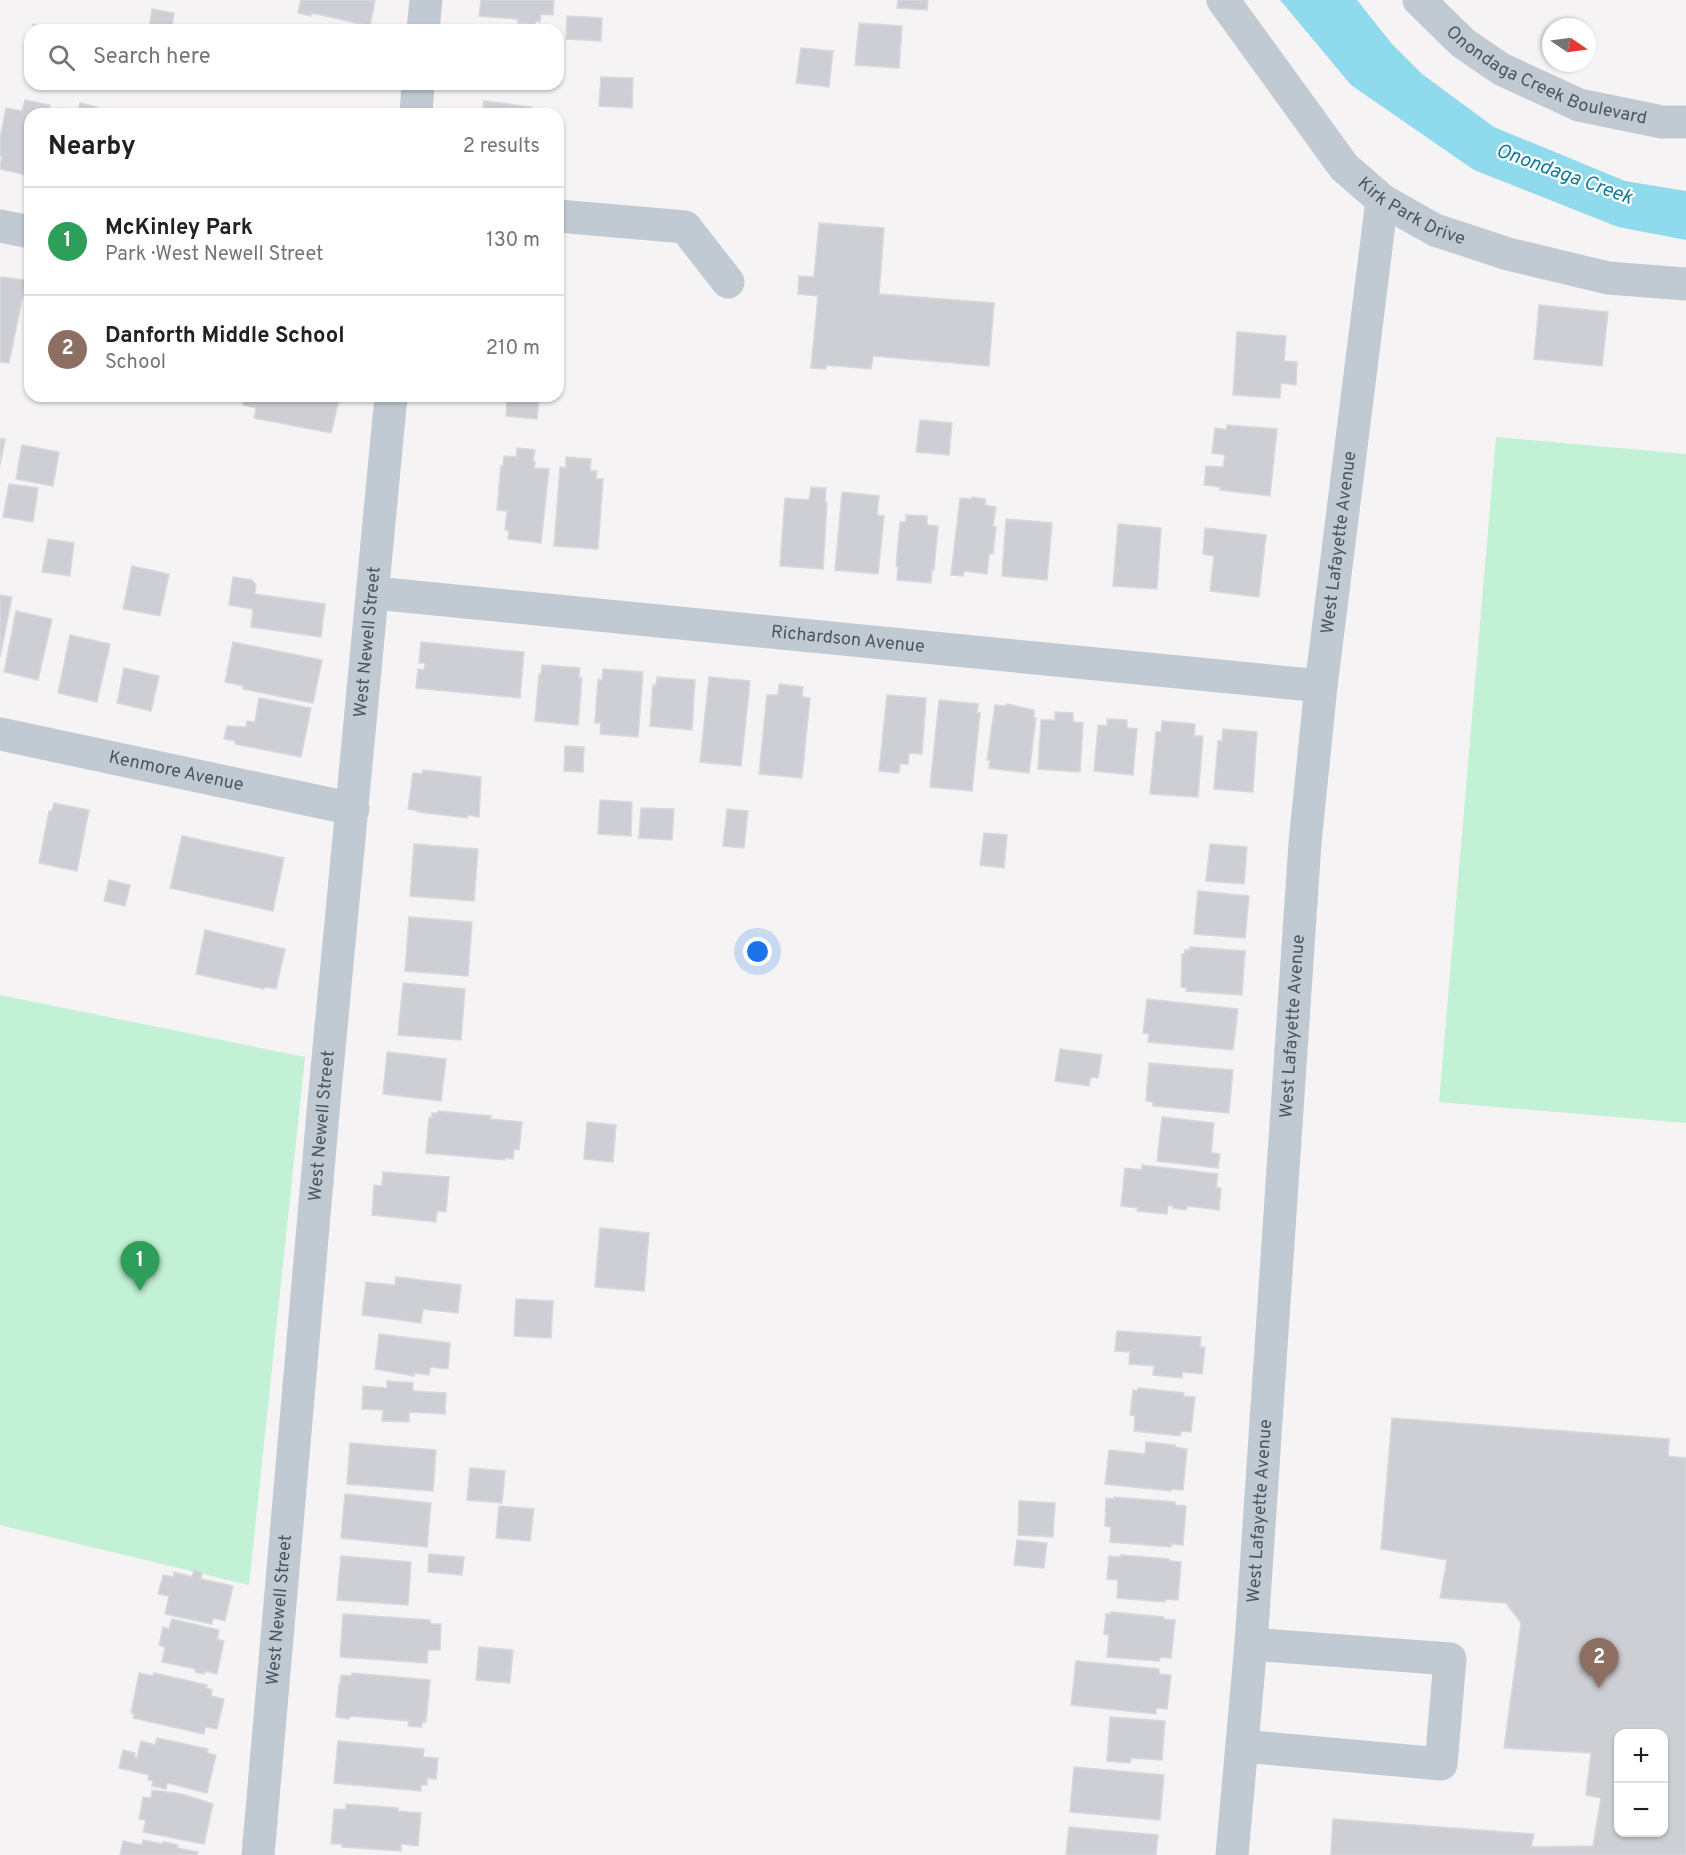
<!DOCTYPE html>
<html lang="en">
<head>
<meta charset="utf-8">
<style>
	body { margin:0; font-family:Overpass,sans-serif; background:#f6f6f6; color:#202124 }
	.controls { position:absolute; right:18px; bottom:18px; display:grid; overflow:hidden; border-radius:12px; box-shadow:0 2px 4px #0004 }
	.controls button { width:54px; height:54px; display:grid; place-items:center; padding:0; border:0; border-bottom:2px solid #e0e0e0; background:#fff; color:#202124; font:30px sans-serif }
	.compass { position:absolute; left:1542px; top:18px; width:54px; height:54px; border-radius:50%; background:#fff; box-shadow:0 2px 4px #0004; rotate:103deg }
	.you { position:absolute; left:758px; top:952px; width:21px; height:21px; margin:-15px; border:4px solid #fff; border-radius:50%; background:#1a73e8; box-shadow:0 0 0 9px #1a73e833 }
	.badge { display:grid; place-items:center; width:39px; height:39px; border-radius:50%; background:#1a73e8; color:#fff; font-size:20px; font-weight:700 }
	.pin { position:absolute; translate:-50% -50px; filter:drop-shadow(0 2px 3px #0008) }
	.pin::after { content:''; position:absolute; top:32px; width:21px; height:18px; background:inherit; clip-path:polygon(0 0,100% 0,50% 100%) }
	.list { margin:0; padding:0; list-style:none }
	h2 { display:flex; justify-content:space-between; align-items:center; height:78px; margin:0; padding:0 24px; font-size:26px }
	h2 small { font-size:20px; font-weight:400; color:#757577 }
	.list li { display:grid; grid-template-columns:39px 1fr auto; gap:18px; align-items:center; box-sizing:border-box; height:108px; padding:0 24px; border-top:2px solid #e0e0e0 }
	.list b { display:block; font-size:22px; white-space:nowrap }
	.list p { margin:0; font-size:20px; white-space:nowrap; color:#757577 }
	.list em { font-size:20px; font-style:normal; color:#757577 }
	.icon { flex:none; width:33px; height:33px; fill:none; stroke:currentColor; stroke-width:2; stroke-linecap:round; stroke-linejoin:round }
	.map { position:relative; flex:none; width:1686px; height:1855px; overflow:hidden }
	.search { position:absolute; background:#fff; box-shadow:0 2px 4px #0004; left:24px; top:24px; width:540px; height:66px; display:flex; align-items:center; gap:15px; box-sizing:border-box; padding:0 21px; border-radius:18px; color:#757577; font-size:22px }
	.panel { position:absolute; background:#fff; box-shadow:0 2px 4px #0004; left:24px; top:108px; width:540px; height:294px; border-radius:18px }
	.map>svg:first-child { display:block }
</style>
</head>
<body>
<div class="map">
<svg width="1686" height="1855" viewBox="0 0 1686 1855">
	<rect width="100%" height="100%" fill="#f5f3f3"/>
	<path fill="#c3f1d5" d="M1496,437L1686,454V1123L1439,1102Z
		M0,995L305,1057L249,1585L0,1525Z"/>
	<path fill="#90daee" d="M1280,0H1357L1392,44L1422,74L1494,127L1625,181L1686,191V240L1618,227L1474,170L1351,85Z"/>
	<path fill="#cdcfd5" stroke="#d7d9de" stroke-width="1.5" fill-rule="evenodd" d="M301,0H375L370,26L312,13L311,16L298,13Z
		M481,0H554L553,15L541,14L540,22L536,21L535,24L518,23V19L479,16Z
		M898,0H928L927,10L897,8Z
		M152,9L174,13L172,30H149Z
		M567,16L602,18L601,41L566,39Z
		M859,23L902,26L899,68L855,65Z
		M33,24L64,30H32Z
		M801,48L833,51L829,87L796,83Z
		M601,77L633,78L632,108L599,106Z
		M25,100L50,105L48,114H30V176L0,169L2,156H0V138L6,108L22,111Z
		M484,101L531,107V114H482Z
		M80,103L97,107L95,114H62L63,108L78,111Z
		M819,223L884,228L879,294L994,303L989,366L873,356L871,369L826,365V369L811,368L818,296L798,294L799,276L814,277Z
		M0,277L26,280L9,363L0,362Z
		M1539,305L1608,312L1602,366L1534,359Z
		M1237,332L1286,336L1284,361L1297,362L1296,385L1281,383L1280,398L1233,395Z
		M245,396H340L331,433L254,418L256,408L243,405Z
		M507,396H539L537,419L506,416Z
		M920,420L952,423L949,455L916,452Z
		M1227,425L1277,429L1270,496L1220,490L1221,487L1204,485L1206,466L1223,467L1225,455L1212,453L1215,428L1226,430Z
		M0,439H5L0,465Z
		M22,445L59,452L53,486L16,479Z
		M517,448L535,450L533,461L535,462L534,468L549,469L541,543L508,539L509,531L505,530L507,511L497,510L501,466H503L504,456L516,457Z
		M566,457L591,459L590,471H597L596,479H603L598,549L554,546L560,467L566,468Z
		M9,484L38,488L33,522L3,517Z
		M811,487L826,488L825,502H827L823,569L780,566L785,498L809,500Z
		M842,492L879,496L877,515L884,516L878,574L835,570Z
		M972,497L985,499V505L996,507L993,526L996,527L993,554H989L987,574L964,571L963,576L951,575L960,498L972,499Z
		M906,515L927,516V525L938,526L934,570H932L931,583L897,580L898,566H896L900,522H906Z
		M1006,519L1052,523L1047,580L1002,576Z
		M1118,524L1161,528L1157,589L1113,586Z
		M1205,528L1266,535L1259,597L1210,591L1214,556L1203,554Z
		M48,539L74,543L70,576L42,572Z
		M132,566L169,574L160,616L123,609Z
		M233,577L252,580L256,585L255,594L325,604L321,637L251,627L253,609L229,605Z
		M0,595L12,597L0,657Z
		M16,611L52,619L38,680L4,672Z
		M70,635L110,644L97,702L58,693Z
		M233,642L322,660L313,703L243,689V686L225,682Z
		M421,642L524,652L520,698L416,688L418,669L424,670L425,663H419Z
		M542,665L580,668L579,678H582L578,725L535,721L539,674H541Z
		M124,668L159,676L151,711L117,703Z
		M603,669L643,672L638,737L600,734L601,723H595L598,679L602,680Z
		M657,677L695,680L692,730L650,726L653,685H656Z
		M709,677L750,681L741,766L700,762Z
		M779,684L803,687L802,697L810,698L802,778L759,774L767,695H778Z
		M887,695L926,698L922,754L909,753L908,764H900L899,773L879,771Z
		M259,698L311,708L301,757L235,744V741L224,739L227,726L246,727L247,721L255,722Z
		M939,700L978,704L977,713H980L972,791L930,787Z
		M1007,704L1034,710V718H1036L1029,773L989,768L990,760H987L995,705L1006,706Z
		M1055,712L1073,713V722L1083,723L1080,772L1038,769L1041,720H1055Z
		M1107,719L1127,720V728L1137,729L1133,775L1094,771L1098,725L1107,726Z
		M1162,721L1195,724L1194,736H1203L1198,797L1150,794L1156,732H1161Z
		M1223,729L1257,732L1253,792L1214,789L1218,741H1222Z
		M565,746L584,747L583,772L564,771Z
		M423,770L481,777L479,817L467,815V818L418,812L419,811L408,809L413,773L422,774Z
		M600,800L632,802L631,836L598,834Z
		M54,803L89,810L77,871L39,863L49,811H52Z
		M641,808L674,809L672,840L639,838Z
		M727,809L748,811L744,848L723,846Z
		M984,833L1007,835L1004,868L980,865Z
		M182,836L284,858L273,911L170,888Z
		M414,844L478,849L474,901L410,896Z
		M1210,844L1247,847L1244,884L1206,881Z
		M109,880L130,885L125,906L104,901Z
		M1198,891L1249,896L1245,938L1194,934Z
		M409,917L472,922L468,976L405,971Z
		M205,930L285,949L276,989L265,987L264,989L196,974Z
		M1190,947L1245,951L1242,995L1186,991L1187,988L1181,987L1182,954H1185V950H1190Z
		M403,983L465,989L461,1040L398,1035Z
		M1147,999L1238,1009L1233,1050L1148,1042L1149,1034L1143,1033Z
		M1060,1049L1102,1055L1098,1078L1091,1077L1089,1086L1055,1081Z
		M387,1052L446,1059L441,1101L383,1094Z
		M1149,1063L1233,1070L1229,1113L1153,1106V1102L1146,1101Z
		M438,1111L491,1116L490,1119L522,1122L519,1150L514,1149L513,1159L505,1158V1160L426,1153L429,1117L432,1118V1113H438Z
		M1162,1117L1214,1123L1211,1153L1220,1154L1218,1168L1157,1161Z
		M587,1122L616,1125L613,1162L584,1159Z
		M1142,1165L1218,1174L1216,1187L1221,1188L1219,1210L1187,1206L1186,1210L1173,1208V1206L1168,1205L1167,1214L1137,1211L1138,1208L1121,1206L1125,1168L1142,1170Z
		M383,1172L449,1177L446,1212L437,1211L436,1222L372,1215L374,1185L382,1186Z
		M600,1228L649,1233L644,1291L595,1287Z
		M396,1277L461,1285L458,1313L423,1309L421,1323L362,1315L366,1282L395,1285Z
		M516,1299L553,1301L551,1338L514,1336Z
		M1117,1331L1201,1337L1200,1347H1205L1202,1374L1182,1372V1378L1153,1375L1154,1366L1129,1364L1130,1352L1115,1351Z
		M379,1334L450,1343L448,1369L430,1367L429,1375L414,1373V1376L375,1369Z
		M387,1381L413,1383V1391L446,1393L445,1414L409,1412V1422L382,1421L383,1410L362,1409L363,1386L387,1388Z
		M1138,1388L1184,1393L1183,1396L1195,1397L1191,1432L1181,1431L1180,1436L1134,1431L1135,1416L1130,1415L1133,1390L1137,1391Z
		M1392,1418L1669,1439L1668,1456L1686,1458V1855H1331L1333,1819L1534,1834L1531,1847L1593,1846L1601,1798L1586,1795L1591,1753L1504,1748L1521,1623L1506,1603L1440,1598L1447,1560L1381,1549ZM1618,1734H1664V1832H1618Z
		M1146,1442L1175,1445V1447L1187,1449L1183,1490L1171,1489V1491L1105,1484L1109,1450L1145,1454Z
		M350,1443L436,1450L433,1491L347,1484Z
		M470,1468L505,1471L502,1503L467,1500Z
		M345,1494L431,1503L427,1547L341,1538Z
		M1114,1497L1175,1502V1505L1186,1506L1183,1545L1171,1544V1547L1110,1542L1111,1527L1105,1526L1106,1498L1114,1499Z
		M1019,1501L1055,1503L1053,1537L1018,1535Z
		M499,1506L534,1509L530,1541L496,1538Z
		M1017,1540L1047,1543L1044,1568L1014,1565Z
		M429,1554L464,1557L462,1575L428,1572Z
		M1121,1555L1169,1559V1561L1181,1562L1178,1600L1165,1599V1602L1117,1598L1118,1580L1107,1579L1109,1556L1121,1557Z
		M341,1556L411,1562L408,1605L337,1600Z
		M194,1570L202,1572L201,1579L233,1586L225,1621L213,1618L212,1624L165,1614L169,1596L158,1594L163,1575L174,1577V1572L192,1577Z
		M1111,1612L1164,1617V1619L1175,1620L1171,1658L1160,1657L1159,1661L1107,1657L1109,1635L1104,1634L1106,1614H1111Z
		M343,1614L430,1620L431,1624H441L440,1650H428L427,1663L340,1657Z
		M172,1619L219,1630L217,1639L224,1641L217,1674L205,1671L204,1674L195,1672L196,1669L162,1662L165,1647L159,1645L163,1627L169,1629Z
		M479,1647L513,1650L510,1683L476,1680Z
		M1076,1661L1159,1669V1674L1171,1675L1167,1709L1156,1708V1714L1071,1705Z
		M139,1673L153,1676L154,1673L207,1685L206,1688L212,1690L211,1696L224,1699L217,1729L205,1727L204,1734L133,1718L134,1714L131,1713Z
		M352,1673L430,1680L426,1722H422V1727L408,1726L409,1721L350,1716L349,1719L336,1717L339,1685H340L341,1675L351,1676Z
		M1110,1717L1165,1721L1162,1760L1131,1758L1130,1763L1107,1761Z
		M157,1738L208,1749L207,1753L216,1755L207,1793L167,1783L166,1789L152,1786L153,1781L148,1780L149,1775L119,1768L123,1750L135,1753L134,1757L137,1758L141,1741L155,1745Z
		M338,1741L424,1749L423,1757L438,1758L436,1779L427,1778V1785H421V1791L334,1783Z
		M1074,1767L1164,1775L1160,1820L1070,1812Z
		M152,1790L182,1794L213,1804L204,1844L143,1832L146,1820L139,1819L143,1797L151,1798Z
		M346,1804L398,1808V1811L421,1813L418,1846L401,1844V1851L342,1847V1844H331L334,1809L346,1810Z
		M1069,1827L1158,1835L1156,1855H1066Z
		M143,1840L163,1844V1842L178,1845L177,1848L198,1852L197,1855H120L123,1841L142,1845Z"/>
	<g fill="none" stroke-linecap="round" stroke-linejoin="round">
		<g stroke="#c1cad2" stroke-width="33">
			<path id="s1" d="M1223,0L1344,167L1382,200L1435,230L1508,254L1608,278L1686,284"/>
			<path id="s2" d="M1419,0L1463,43L1501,69L1579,105L1662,122H1686"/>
			<path d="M423,30L426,0"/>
			<path d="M416,114L418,84"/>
			<path d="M558,216L685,227L728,282"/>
			<path d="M0,226L30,232"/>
			<path id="s3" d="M374,593L1321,686"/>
			<path id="s4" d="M0,734L353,809"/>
			<path d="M1242,1746L1441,1764L1450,1659L1251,1644"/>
			<path id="s5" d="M258,1855L324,1101L391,396"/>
			<path id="s6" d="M1232,1855L1251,1644L1305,843L1321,686L1382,200"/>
		</g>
	</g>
	<g text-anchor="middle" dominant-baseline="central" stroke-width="4.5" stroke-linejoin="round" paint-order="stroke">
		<g font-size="18" fill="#4a5661" stroke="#fff">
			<text stroke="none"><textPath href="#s2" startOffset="152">Onondaga Creek Boulevard</textPath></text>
			<text stroke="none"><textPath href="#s1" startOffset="288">Kirk Park Drive</textPath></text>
			<text stroke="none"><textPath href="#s6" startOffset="1317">West Lafayette Avenue</textPath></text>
			<text stroke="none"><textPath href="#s3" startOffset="476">Richardson Avenue</textPath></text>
			<text stroke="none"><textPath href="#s5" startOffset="1218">West Newell Street</textPath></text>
			<text stroke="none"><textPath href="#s4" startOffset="180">Kenmore Avenue</textPath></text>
			<text stroke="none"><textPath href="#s6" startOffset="831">West Lafayette Avenue</textPath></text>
			<text stroke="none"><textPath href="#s5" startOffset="732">West Newell Street</textPath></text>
			<text stroke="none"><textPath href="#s6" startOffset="345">West Lafayette Avenue</textPath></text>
			<text stroke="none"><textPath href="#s5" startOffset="246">West Newell Street</textPath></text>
		</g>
		<g font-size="20" font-style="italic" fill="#0c7c9b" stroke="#fff">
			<text transform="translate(1564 175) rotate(20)">Onondaga Creek</text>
		</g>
	</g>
</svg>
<div class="controls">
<button>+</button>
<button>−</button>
</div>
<svg class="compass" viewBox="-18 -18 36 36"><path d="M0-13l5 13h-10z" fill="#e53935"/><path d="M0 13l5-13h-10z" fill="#757577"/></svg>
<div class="you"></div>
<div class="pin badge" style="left:140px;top:1291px;background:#2e9e5b">1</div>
<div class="pin badge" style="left:1599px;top:1688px;background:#8d6e63">2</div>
<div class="search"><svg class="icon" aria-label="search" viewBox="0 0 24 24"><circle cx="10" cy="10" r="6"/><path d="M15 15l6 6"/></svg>Search here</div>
<section class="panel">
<h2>Nearby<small>2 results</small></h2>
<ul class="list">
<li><span class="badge" style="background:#2e9e5b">1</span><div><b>McKinley Park</b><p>Park · West Newell Street</p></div><em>130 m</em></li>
<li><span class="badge" style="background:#8d6e63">2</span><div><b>Danforth Middle School</b><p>School</p></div><em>210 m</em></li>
</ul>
</section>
</div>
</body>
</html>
